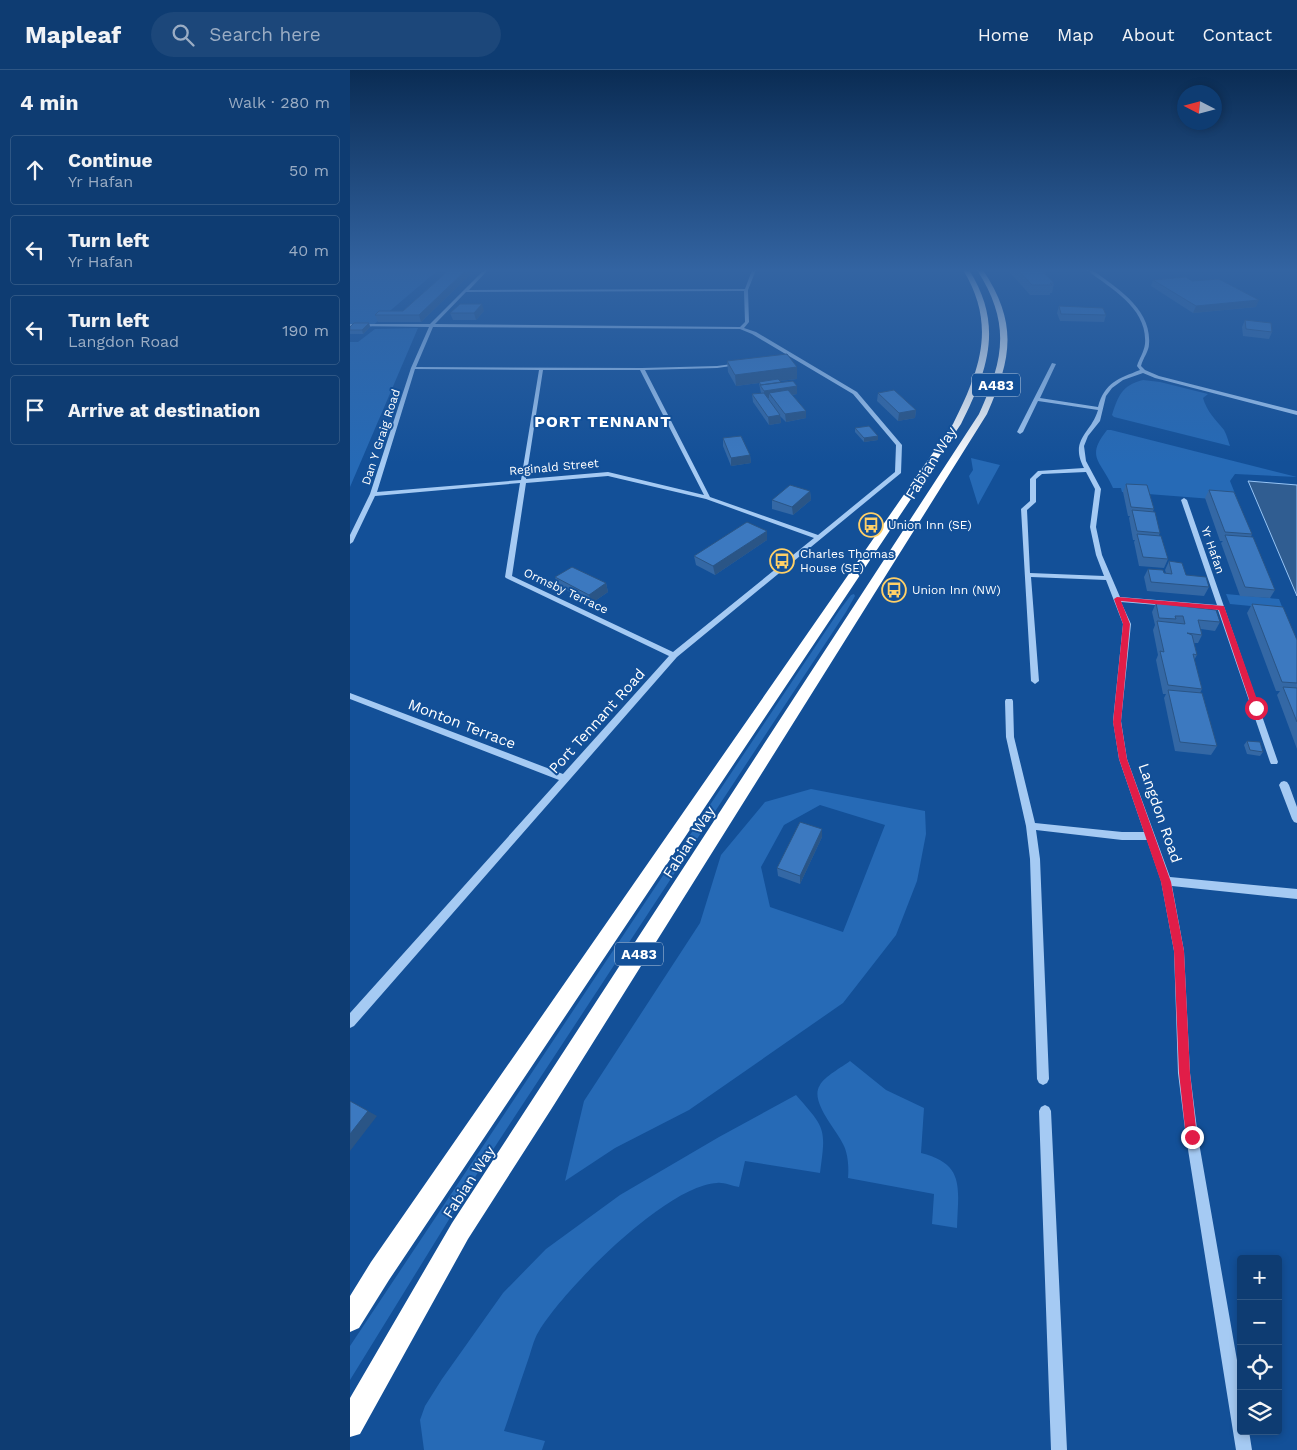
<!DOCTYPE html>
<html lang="en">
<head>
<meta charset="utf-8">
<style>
	body { margin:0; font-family:"Work Sans",sans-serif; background:#1c477a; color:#f1f3f6 }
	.controls { position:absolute; right:15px; bottom:15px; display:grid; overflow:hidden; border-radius:5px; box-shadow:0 2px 8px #0003 }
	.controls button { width:45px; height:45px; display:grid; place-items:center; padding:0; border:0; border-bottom:1px solid #2e5684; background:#0e3c72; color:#f1f3f6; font:25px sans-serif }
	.compass { position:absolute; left:827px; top:15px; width:45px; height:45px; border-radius:50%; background:#0e3c72; box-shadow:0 2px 8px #0003; rotate:276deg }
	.stop { position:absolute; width:15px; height:15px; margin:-11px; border:4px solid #e11d48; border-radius:50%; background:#fff }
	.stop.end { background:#e11d48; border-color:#fff; box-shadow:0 1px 5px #0008 }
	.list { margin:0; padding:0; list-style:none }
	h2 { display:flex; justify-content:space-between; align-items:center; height:65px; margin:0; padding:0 20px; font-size:21px }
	h2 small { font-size:16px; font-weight:400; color:#9badc4 }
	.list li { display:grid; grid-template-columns:32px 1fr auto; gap:15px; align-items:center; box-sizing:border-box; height:70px; margin:0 10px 10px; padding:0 10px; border:1px solid #2e5684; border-radius:5px }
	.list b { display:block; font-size:19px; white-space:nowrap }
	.list p { margin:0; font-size:16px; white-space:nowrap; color:#9badc4 }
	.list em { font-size:16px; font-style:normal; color:#9badc4 }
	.icon { flex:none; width:28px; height:28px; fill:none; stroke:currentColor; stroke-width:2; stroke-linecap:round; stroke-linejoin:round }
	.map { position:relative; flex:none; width:947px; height:1380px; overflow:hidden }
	header { display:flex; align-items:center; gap:30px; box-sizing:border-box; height:70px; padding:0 25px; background:#0e3c72; border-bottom:1px solid #2e5684 }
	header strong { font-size:24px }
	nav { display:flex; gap:28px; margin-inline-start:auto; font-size:18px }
	.search { width:350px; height:45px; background:#1c477a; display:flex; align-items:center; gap:12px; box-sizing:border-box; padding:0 18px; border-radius:28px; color:#9badc4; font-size:19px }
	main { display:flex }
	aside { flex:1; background:#0e3c72 }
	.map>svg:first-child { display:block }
</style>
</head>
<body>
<header>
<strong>Mapleaf</strong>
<div class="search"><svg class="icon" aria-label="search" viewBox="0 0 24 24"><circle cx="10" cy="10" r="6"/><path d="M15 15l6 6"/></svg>Search here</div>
<nav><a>Home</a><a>Map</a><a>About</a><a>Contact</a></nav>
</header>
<main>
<aside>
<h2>4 min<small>Walk · 280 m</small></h2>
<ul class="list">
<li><svg class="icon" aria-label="ahead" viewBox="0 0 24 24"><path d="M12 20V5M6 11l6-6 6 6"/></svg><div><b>Continue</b><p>Yr Hafan</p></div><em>50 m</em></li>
<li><svg class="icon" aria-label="left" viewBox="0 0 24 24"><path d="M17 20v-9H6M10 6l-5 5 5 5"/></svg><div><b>Turn left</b><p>Yr Hafan</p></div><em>40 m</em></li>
<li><svg class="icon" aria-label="left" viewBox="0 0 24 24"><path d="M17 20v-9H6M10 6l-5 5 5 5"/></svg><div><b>Turn left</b><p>Langdon Road</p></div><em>190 m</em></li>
<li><svg class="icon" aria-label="arrive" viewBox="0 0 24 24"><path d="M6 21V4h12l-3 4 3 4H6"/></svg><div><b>Arrive at destination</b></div></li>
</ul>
</aside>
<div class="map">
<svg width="947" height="1380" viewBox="0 0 947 1380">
	<rect width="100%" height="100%" fill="#135098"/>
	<path fill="#266ab6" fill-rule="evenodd" d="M0,200H88L21,257L0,256Z
		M68,258L0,417V272H8L25,259Z
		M793,310L810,312L858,324L853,328C857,342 866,350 874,360C877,365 878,371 880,376L764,347L762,345C768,326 772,315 793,310Z
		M757,360H761L947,407L885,404L880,411L888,431L772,422L771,418H763C751,390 735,388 757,360Z
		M621,388L650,395L628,435L619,406L623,400Z
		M504,524L505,526L496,542L127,1104L0,1310V1276L489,541L501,525Z
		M876,524L929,529L933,539L880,534Z
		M461,719L575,741L576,764L567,811L546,865L493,933L339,1040L265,1078L215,1111L234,1031L350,853L371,785L415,732ZM470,735L535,755L493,862L420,837L411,797L434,755Z
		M500,991L536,1020L574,1038L571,1083C616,1094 608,1119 607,1158L582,1154L584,1124L498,1108C499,1097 498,1083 493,1074C486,1059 459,1031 470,1015C474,1007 492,997 500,991Z
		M446,1025C476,1059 476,1058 470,1103L395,1091L389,1117C382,1116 373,1112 367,1113C317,1115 214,1219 189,1261C183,1270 181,1283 177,1293C169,1316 162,1338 154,1361L195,1371L192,1380H74L70,1350L75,1336L92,1309L153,1223L196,1179L270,1125L369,1067Z"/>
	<path fill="#305d91" stroke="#97c5f6" d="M898,411L947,415V526L899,413Z"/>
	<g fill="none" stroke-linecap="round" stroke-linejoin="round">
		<path fill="#a5caf3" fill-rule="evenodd" d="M134,200H138L119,220L395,219L402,200H406L398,220L399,252L394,258L406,262L507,322L552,375L551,403L327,587L4,956L0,958V943L209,710L0,629V623L213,704L319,586L156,508L155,507L170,413L25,426L3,472L0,474V465L20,424L61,298L79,257L0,256V254H80ZM394,221L395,252L390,257L85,254L116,222ZM83,257L390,259L402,264L503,324L546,375L545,402L468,465L360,427L295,300L367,298L388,295L390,294V293L367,296L292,298L66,297ZM65,299L189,300L171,410L27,422ZM193,300H290L354,425L258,402L176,409ZM258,406L356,429L464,468L323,582L162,506L176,413Z
			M737,200H742C766,217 802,239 799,274C799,281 793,288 791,296L795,300L809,306L947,341V345L805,308L793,303L773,310L762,318L756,326L750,351L738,366L734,376L736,391L751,419L746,457L752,485L770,527L867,535L831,430L834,428L837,430L928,692L927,694H921L920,692L868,540L771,532L781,554L771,651L777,689L820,807L947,819V829L822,816L834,881L840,1003L848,1067L891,1313V1361H899L902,1380H886L836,1067L828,1003L824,881L811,811L797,770H772L686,760L690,789L699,1009L697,1013L693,1015L689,1013L687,1009L680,789L676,756L656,667L655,631L656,629H662L663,631L664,667L685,753L772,762H794L769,689L763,651L773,554L756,510L681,507L689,611L685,614L681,611L671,439L680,431V409L688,401L734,398C719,369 741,364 748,340L688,331L673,362L670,364L667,362L702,293L706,294L690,328L748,337C755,312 768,309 790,300L787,296C789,289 794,282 795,274C798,238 761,219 737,200ZM736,402L745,419L740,457L746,485L754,506L680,503L677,440L686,432V409L692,404Z
			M934,711L937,712L939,715L947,737V753L944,752L942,749L929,715L931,712Z
			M695,1035L699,1037L701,1041L717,1380H701L689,1041L691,1037Z"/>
		<path fill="#fff" fill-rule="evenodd" d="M613,200H619C654,255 638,300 611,354L39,1210L9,1258L0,1262V1226L21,1192L603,354C630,300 647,255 613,200Z
			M627,200H633C668,253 662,288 637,344L202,1038L118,1169L10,1364L0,1367V1328L102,1153L629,344C654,289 661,253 627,200Z"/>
	</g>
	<path fill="#3468a5" d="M99,200H125L71,252H28L25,245L53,241Z
		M658,200H692L704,213L702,223H700V225H680Z
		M803,210L842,211L906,237L843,243L801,216Z
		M709,236L756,245L754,252L710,251L707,243Z
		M134,241L126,250H103L100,243Z
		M895,250L922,262L919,269L893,266L892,257Z
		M19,253L20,257L13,264H0V257Z
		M377,291L447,309L430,311L431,312L447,316V324L442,325L456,341V348L436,352L430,346L431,353L419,355L403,332L402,324L411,323L409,313L386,316L378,302Z
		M528,323L566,340L565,348L548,351L527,331Z
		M505,358L528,366V370L514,372L505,362Z
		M373,368L400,385L401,393L381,396L373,376Z
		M776,414L804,439L803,441L810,463L809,465L818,489L814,498L789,496L784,472L785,470H783L779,448L780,446H778L773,422Z
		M859,420L902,464L901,467L925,520L920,528L890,526L871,473L873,471H870L855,428Z
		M460,421L461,430L443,445L422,439V430Z
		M417,461V470L365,505L346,495L344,486Z
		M819,491L836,505L859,517L854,526L797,521L794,507L798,499L816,503L815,500Z
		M205,507L256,513L258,522L242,533L208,516Z
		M806,533L870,552L865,561L851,559L852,565L848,573H844L847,585L844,590L852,619L850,623L867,676L861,685L825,681L814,628L816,624H813L806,590L808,585L803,560L805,555L802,542Z
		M902,534L947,570V679L927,625L930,621H926L897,543Z
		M897,671L913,682L910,686L897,684L894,675Z
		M472,759V767L450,814L428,806L427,798Z"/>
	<path fill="#2a5586" d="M116,200H125L71,252L69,245Z
		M909,230L906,237L843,243L846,236Z
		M132,234L134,241L126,250L124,243Z
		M19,253L20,257L13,264L12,260Z
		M447,297V309L410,313L409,312V313L386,316L385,305Z
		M447,316V324L422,328L419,323V328L414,329V321Z
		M566,340L565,348L548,351L549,343Z
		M456,341V348L436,352L435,344Z
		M430,345L431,353L419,355L418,347Z
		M528,366V370L514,372V368Z
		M400,385L401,393L381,396V388Z
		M460,421L461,430L443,445L442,437Z
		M417,461V470L365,505L363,496Z
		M256,513L258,522L242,533L239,525Z
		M472,759V767L450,814V806Z
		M0,1031L27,1046L0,1081Z"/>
	<path fill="#3c79c0" stroke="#2a5586" d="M99,200H116L69,245H25L29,241H53Z
		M668,200H692L704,213H700L702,215H682Z
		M836,207L842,211L869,209L909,230L846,236L803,210Z
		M110,234H132L124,243H100Z
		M709,236L753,238L756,245L711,244Z
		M895,250L921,253L922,262L896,259Z
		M4,253H19L12,260H0V257Z
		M437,284L447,297L385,305L377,291Z
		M428,309L431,312L411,315L409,312Z
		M443,311L447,316L414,321L410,315Z
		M438,320L456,341L435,344L419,323Z
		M544,320L566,340L549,343L528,323Z
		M414,323L430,345L418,347L402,324Z
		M519,356L528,366L514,368L505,358Z
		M391,366L400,385L381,388L373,368Z
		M776,414L797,415L804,439L781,437Z
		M440,415L460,421L442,437L422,430Z
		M859,420L884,422L902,464L875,462Z
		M782,440L805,442L810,463L787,461Z
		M397,452L417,461L363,496L344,486Z
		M787,464L811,466L818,489L793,487Z
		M875,465L903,467L925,520L895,517Z
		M819,491L832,493L836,505L856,507L859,517L801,512L798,499L813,500L814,503L822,504Z
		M222,497L256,513L239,525L205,507Z
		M806,533L866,540L870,552L848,550L852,565L837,563L842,565L847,585L843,584L852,619L818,615L810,581L814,582L807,551L835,554L833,546H825L826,549L809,548Z
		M902,534L933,537L947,570V613L932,612Z
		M933,617L947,618V652Z
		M818,620L852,623L867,676L830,672Z
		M897,671L910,672L913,682L900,680Z
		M450,752L472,759L450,806L427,798Z
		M0,1031L18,1041L0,1064Z"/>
	<linearGradient id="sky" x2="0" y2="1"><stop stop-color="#0a2c54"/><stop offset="0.51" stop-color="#3364a2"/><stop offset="1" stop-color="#3364a2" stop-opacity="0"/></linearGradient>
	<rect width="947" height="393" fill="url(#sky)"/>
	<path fill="#e11d48" d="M767,527L874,536L910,638L906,641L902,638L869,540L771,531L780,554L771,652L777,689L821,812L834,881L840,1003L847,1067L846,1071L842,1073L837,1071L836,1067L829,1003L824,881L811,812L769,689L763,652L773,554L764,529Z"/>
	<defs>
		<g id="bus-ring" transform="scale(1.25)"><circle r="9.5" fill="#135098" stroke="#ffd067" stroke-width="1.5"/><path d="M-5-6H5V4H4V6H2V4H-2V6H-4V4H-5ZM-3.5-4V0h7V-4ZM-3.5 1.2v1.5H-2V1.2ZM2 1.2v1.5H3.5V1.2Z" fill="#ffd067"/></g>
	</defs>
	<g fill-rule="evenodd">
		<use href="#bus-ring" x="521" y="455"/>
		<use href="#bus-ring" x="432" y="491"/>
		<use href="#bus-ring" x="544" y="520"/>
	</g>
	<g text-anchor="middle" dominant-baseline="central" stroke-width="4" stroke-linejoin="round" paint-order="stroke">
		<g font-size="12" fill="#fff" stroke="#135098">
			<text transform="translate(31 367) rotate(-72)">Dan Y Graig Road</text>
			<text transform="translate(204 397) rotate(-5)">Reginald Street</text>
			<text transform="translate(863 480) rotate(71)">Yr Hafan</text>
			<text transform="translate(216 521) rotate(25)">Ormsby Terrace</text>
		</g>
		<g font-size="12" fill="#fff" stroke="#135098" text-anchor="start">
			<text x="538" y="455">Union Inn (SE)</text>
			<text x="450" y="484">Charles Thomas<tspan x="450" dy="14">House (SE)</tspan></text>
			<text x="562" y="520">Union Inn (NW)</text>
		</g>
		<g fill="#135098" stroke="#b8cae0" stroke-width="1">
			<rect x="622" y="303.5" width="48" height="23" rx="4"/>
			<rect x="265" y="872.5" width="48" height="23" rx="4"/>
		</g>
		<g font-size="14" font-weight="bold" fill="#fff">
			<text x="646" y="315">A483</text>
			<text x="289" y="884">A483</text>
		</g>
		<g font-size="15" fill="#fff" stroke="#135098">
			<text transform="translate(581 393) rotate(-58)">Fabian Way</text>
			<text transform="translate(247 651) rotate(-48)">Port Tennant Road</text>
			<text transform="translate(112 654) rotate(21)">Monton Terrace</text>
			<text transform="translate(810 743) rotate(71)">Langdon Road</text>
			<text transform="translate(339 772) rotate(-57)">Fabian Way</text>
			<text transform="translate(119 1112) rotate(-57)">Fabian Way</text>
		</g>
		<g font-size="16" font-weight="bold" letter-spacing="1" fill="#fff" stroke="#135098">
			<text x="253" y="351">PORT TENNANT</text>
		</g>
	</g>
</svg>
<div class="controls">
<button>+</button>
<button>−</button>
<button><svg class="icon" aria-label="locate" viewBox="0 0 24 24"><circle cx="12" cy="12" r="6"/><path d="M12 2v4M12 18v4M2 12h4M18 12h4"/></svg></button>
<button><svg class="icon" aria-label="layers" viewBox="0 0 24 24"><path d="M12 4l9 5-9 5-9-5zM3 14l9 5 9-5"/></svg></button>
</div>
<svg class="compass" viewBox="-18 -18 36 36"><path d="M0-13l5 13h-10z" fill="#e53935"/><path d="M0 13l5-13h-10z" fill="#9badc4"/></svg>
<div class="stop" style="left:906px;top:638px"></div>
<div class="stop end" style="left:842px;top:1067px"></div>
</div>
</main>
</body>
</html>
